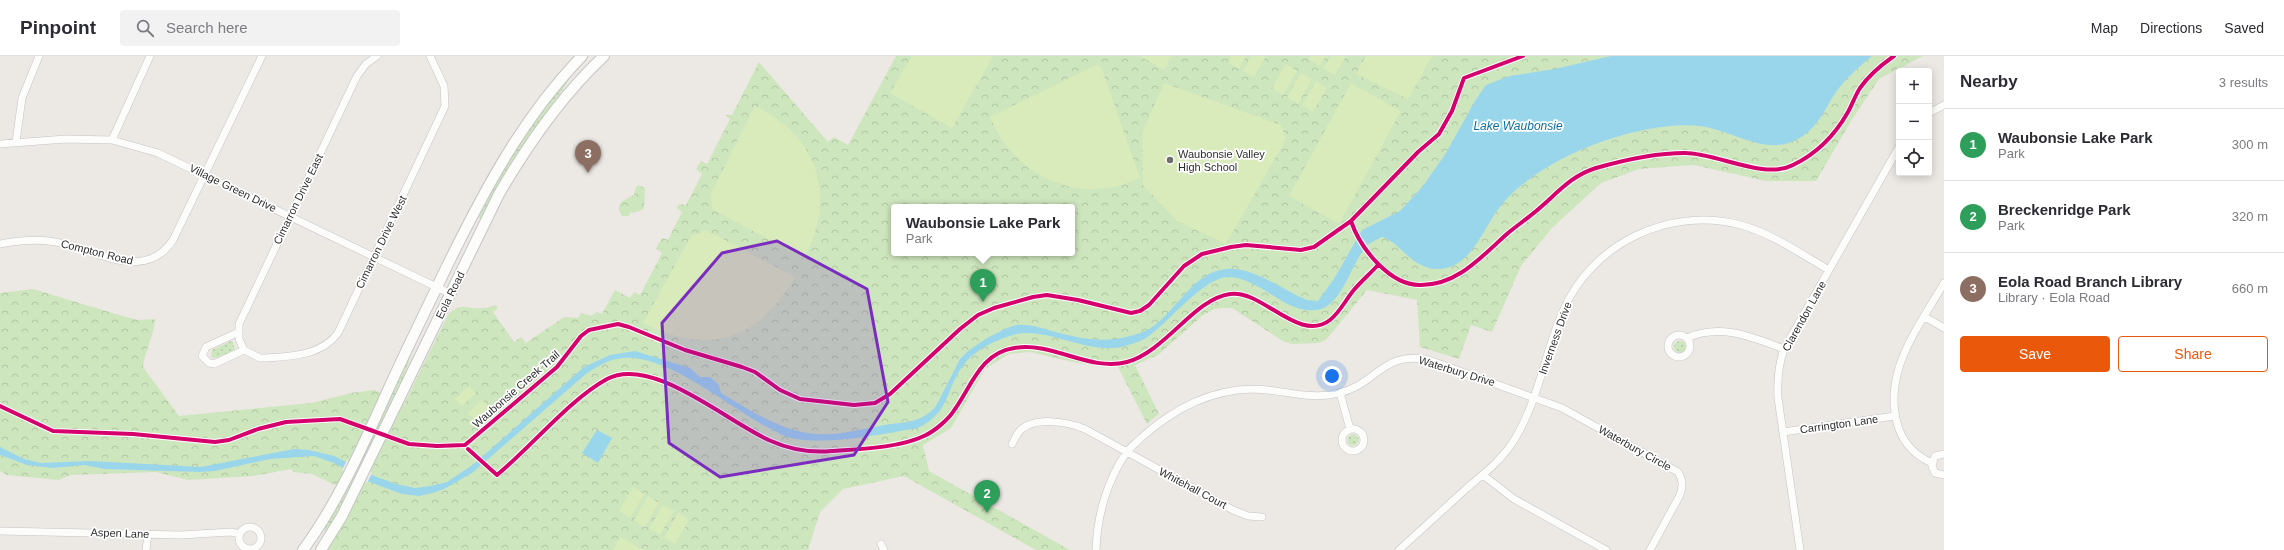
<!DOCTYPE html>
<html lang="en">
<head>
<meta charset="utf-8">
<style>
	body { margin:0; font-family:Arial,sans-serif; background:#f2f2f3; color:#2b2b33 }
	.controls { position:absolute; right:12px; top:12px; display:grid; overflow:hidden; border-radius:4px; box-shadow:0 2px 10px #0003 }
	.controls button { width:36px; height:36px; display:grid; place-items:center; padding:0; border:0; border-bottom:1px solid #e1e1e2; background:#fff; color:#2b2b33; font:20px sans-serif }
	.you { position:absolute; left:1332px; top:320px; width:14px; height:14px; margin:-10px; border:3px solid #fff; border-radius:50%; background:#1a73e8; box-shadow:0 0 0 6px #1a73e833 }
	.badge { display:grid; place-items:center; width:26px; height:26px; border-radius:50%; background:#ea580c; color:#fff; font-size:13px; font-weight:700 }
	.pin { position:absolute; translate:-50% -33px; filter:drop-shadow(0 1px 2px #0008) }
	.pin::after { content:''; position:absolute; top:21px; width:14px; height:12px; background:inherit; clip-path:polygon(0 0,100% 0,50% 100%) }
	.popup { position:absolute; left:891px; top:148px; width:184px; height:52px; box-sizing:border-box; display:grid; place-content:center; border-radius:4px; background:#fff; filter:drop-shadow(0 1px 3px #0005); font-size:13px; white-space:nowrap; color:#7c7c81 }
	.popup b { font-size:15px; color:#2b2b33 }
	.popup::after { content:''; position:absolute; left:50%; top:100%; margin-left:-8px; border:8px solid transparent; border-top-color:#fff }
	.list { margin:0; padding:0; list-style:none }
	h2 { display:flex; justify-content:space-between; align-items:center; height:52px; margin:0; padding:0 16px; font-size:17px }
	h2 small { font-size:13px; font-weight:400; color:#7c7c81 }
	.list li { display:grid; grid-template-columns:26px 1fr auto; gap:12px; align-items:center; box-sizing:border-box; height:72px; padding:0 16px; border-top:1px solid #e1e1e2 }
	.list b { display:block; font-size:15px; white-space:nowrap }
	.list p { margin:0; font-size:13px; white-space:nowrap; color:#7c7c81 }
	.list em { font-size:13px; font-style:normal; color:#7c7c81 }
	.actions { display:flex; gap:8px; padding:12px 16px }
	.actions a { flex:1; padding:9px 0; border:1px solid #ea580c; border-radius:4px; text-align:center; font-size:14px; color:#ea580c }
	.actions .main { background:#ea580c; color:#fff }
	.icon { flex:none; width:22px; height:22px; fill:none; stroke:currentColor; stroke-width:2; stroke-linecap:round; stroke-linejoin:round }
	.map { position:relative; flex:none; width:1944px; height:494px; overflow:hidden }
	header { display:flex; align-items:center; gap:24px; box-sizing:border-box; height:56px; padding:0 20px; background:#fff; border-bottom:1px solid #e1e1e2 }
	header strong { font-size:19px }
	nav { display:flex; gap:22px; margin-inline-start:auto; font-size:14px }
	.search { width:280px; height:36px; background:#f2f2f3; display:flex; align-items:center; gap:10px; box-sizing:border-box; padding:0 14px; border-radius:4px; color:#7c7c81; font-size:15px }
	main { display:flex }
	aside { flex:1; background:#fff }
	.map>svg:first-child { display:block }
</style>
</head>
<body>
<header>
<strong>Pinpoint</strong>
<div class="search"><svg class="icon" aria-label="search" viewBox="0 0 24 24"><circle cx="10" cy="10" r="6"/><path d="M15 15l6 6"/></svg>Search here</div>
<nav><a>Map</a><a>Directions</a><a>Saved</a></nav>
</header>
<main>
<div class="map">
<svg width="1944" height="494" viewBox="0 0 1944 494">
	<defs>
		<pattern id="grass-dots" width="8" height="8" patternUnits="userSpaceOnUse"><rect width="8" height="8" fill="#cee6be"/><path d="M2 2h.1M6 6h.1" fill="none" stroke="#b1c6a4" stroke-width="1.8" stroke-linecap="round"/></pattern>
		<pattern id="park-crowns" width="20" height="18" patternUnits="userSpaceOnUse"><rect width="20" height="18" fill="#cee6be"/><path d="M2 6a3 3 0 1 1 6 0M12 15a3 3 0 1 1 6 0" fill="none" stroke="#b1c6a4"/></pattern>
	</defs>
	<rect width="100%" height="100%" fill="#ece8e4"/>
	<path fill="url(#grass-dots)" d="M568,22L569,24C538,70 507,113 481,163L479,162C496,112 535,64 568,22Z
		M231,285L233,286L235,294L217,302L211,301L212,294Z
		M1674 291a6 6 0 1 1 12 0a6 6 0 1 1-12 0Z
		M409,299L411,300L401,329L365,402Z
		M1347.5 384a5.5 5.5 0 1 1 11 0a5.5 5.5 0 1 1-11 0Z
		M351,426L353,427L333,467L325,476L324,473Z"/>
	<path fill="url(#park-crowns)" fill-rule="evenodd" d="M896,0H1923L1879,23L1851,65L1816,125H1766L1694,109L1639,113L1601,127L1552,172L1521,210L1492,276L1471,269L1459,303L1420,291L1417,244L1367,234L1326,284L1318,287L1291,288L1281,284L1232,252H1223L1214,253L1202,260L1158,299L1135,309L1159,358L1147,368L1118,311L1077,307L1030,296L1009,298L985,313L951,372L923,389L929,415L1070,494H1036L904,420L843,433L820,456L808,494H328L358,440L312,418L293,416L292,413L253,420L188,424L156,416L71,419L59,424L7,419L0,415V237L33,233L119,259L138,264L155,263C154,280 145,294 143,311L179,360L311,347L351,337L374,334L404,348L448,259C459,245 470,254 484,252C488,252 493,249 496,249L498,252L493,256L514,286L521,281L526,287L564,261L578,262L581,257L591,260L597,256L602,258L615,234L630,242L634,236L640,239L662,197L656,192L662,182L668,184L682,156L677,152L679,148L686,149L702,118L696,113L701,105L707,108L730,63L725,59H732L759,6L828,86L834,81L848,89ZM894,151H1072V197H894Z
		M639,129L645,132L644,152L640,155L630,157L629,160H622C613,147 625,144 634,139L636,131Z"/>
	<path fill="#d9eabb" d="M912,0H993L952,72L890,37Z
		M1140,0H1172L1164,14Z
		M1231,0H1246L1239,13L1228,6Z
		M1251,0H1266L1254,21L1243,15Z
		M1311,0H1326L1320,10L1309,4Z
		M1331,0H1346L1335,19L1323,12Z
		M1366,0H1432L1408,43L1356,18Z
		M1286,8L1297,15L1283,39L1272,32Z
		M1096,9L1101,11L1140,122C1129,126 1118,131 1107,132C1056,139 1009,108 990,61Z
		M1301,17L1312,23L1298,48L1287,41Z
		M1316,25L1327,32L1313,56L1302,49Z
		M1164,27L1281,69L1286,83L1226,188L1177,165L1143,129L1142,77Z
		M1351,27L1401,55L1339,168L1289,140Z
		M755,50C819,80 837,141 804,202L713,154L710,139Z
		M706,174L795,221C758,285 709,300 643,267L691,180Z
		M469,330L476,337L462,350L455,343Z
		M482,344L489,351L475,364L468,357Z
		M633,431L644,438L630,462L619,455Z
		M648,440L659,447L645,471L634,464Z
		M663,449L674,455L660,479L649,473Z
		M678,457L689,464L675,488L664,481Z
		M620,481L643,494H613Z"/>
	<path fill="#99d6ec" d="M1611,0H1872C1860,10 1845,23 1836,36C1824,54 1817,74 1796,84C1765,100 1732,74 1700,70C1684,68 1666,70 1649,73C1606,81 1558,100 1523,128C1515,134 1506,143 1500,151C1483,172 1472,210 1441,213C1412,215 1402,187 1382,181C1378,183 1373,185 1369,188C1353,201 1344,246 1321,253C1288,262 1262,222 1229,221C1205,220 1170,265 1150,279C1145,284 1135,287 1128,289C1090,303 1045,267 1010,280C994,285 977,293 966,306C945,330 952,356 918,372C883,378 825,390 791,382C784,381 776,375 769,372C727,351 659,289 612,304C603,307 595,312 587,317L472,417L444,433L432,437L419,440L402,438L367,425L334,407L314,400L270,403L215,415L200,416L105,413L84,409L53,412L27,409L0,399V391L24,403L41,407L90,405L201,411L294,393L309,394L334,400L374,420L396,428L415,432L431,430L447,426L474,408L584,311L610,299L635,295L690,312L700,321H710L719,329L721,337C750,354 780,375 815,378C837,380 862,373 884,369C905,366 922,367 936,350L960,303C969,293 978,288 989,281C998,277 1007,271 1017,269C1029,268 1041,272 1052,275C1078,282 1100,287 1126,281C1134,279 1142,277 1149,273C1176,257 1192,216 1226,213C1252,210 1283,234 1307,244L1318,245L1334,223L1362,174L1400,155L1423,130L1446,97L1475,45L1486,29L1510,20L1555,13Z
		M597,374L612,382L598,407L582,397Z"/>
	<path fill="#ece8e4" d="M1358,176L1369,191L1367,195L1356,180Z
		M347,404L372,417L367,427L342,414Z"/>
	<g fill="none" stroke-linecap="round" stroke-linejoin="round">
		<g stroke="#c5c4c5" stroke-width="8">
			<path id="minor" d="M1929,57L1944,49
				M112,84L150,0
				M16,86L22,42L39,0
				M0,88L66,83L112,84L158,97L451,238
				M0,188C21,184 43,182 64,188C102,197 146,225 173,184L262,0
				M1925,261L1944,272
				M239,276L206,291L202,300L209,307L214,308L244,294
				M1668 290a11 11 0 1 1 22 0a11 11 0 1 1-22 0Z
				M1687,282C1720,267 1752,281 1784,293
				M244,294L260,302H266C292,300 321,300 338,277L445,50L444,30L430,0
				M244,294L239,283V268L357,20L366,8L377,0
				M1340,337L1350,373
				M1342 384a11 11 0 1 1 22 0a11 11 0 1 1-22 0Z
				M1783,376L1895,360
				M1012,388C1014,385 1016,380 1018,377C1032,359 1068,366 1085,373L1233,454L1248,460L1262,461
				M1944,398L1935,400L1932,410L1935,417L1944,419
				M1932,407C1916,400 1905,389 1899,373C1880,319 1918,272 1944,227
				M1483,419L1514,443L1606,494
				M239 482a11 11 0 1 1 22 0a11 11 0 1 1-22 0Z
				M0,475L181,479L231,476L240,478
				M881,488L884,494
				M146,494L148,478
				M1096,494C1097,460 1107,425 1126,397C1130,391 1136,387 1141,382C1172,354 1209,334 1252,333C1281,333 1310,345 1339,337C1377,328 1383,294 1429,304L1562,352L1678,416C1683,424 1683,430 1680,439L1650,494
				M1399,494C1422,473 1444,453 1467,432C1485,417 1504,402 1516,381C1539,342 1545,296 1563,255C1592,187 1670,150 1741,169C1773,178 1801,198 1829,214
				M1800,494L1778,342C1777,324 1778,310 1784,293L1899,91"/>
		</g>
		<g stroke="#c5c4c5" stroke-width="12">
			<path id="secondary" d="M303,494C339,445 363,389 388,334C407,292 428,250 448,208C485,133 523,61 582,0
				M321,494L342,460L499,138C528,88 561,40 604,0"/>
		</g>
		<use href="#minor" stroke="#fcfcfb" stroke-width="7"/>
		<use href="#secondary" stroke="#fcfcfb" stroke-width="10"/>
		<g stroke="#fff" stroke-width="6">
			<path id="cycleway" d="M1351,165C1360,192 1390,230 1421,229C1458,229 1482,200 1508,177C1519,168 1531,160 1542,150C1559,135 1573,119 1596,112C1624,104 1656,97 1685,97C1717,97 1764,124 1793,109C1816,98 1835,79 1848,56C1852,49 1855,40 1860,32C1869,19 1881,9 1894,0
				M0,350L53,375L133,378L215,386L229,384L258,373L286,366L340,363L409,388L437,390L465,389L557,311L581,280L589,274L618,268L629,271L685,294L742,311L755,316L780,334L800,343L854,349L875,347L890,338L960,273L978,259L994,252L1033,241L1047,239L1078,244L1131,257L1140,255L1149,249L1184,210L1202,198L1231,191L1246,189L1301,194L1314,191L1351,165L1418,96L1439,78L1452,55L1464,22L1523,0
				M468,393L497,419C532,390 569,344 607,323C653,299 728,367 771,385C791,394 810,397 832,395C859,393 899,392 924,380C935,375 949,363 955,353C972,329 981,297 1014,292C1052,285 1089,316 1127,306C1166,295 1194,243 1230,238C1262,233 1299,288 1330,264C1340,256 1345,245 1353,235C1360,226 1370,218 1378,209"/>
		</g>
		<use href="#cycleway" stroke="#d6006c" stroke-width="4"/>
	</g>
	<path fill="#7b2cbf" fill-opacity="0.2" stroke="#7b2cbf" stroke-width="3" stroke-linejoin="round" d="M777,185L867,233L888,346L854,399L720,421L669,387L662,267L722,197Z"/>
	<circle fill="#706f6e" stroke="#fff" stroke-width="1.5" cx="1170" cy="104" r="4"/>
	<g text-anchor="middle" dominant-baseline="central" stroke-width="3.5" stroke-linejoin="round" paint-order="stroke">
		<g font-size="11" fill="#2e2e2e" stroke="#fff" text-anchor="start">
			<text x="1178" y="98">Waubonsie Valley<tspan x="1178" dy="13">High School</tspan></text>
		</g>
		<g font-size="11" fill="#2e2e2e" stroke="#fff">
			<text transform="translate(233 132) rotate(26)">Village Green Drive</text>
			<text transform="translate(298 143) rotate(-64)">Cimarron Drive East</text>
			<text transform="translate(381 186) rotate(-64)">Cimarron Drive West</text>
			<text transform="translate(97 196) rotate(14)">Compton Road</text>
			<text transform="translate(450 239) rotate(-64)">Eola Road</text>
			<text transform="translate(1804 260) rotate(-61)">Clarendon Lane</text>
			<text transform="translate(1555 282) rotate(-70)">Inverness Drive</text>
			<text transform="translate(1457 315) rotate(17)">Waterbury Drive</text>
			<text transform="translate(516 333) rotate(-41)">Waubonsie Creek Trail</text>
			<text transform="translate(1839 368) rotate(-8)">Carrington Lane</text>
			<text transform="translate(1635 392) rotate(29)">Waterbury Circle</text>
			<text transform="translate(1193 432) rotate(28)">Whitehall Court</text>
			<text transform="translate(120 477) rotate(2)">Aspen Lane</text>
		</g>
		<g font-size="12" font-style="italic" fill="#0d6fa3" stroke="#fff">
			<text x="1518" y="70">Lake Waubonsie</text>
		</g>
	</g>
</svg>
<div class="controls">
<button>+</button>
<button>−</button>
<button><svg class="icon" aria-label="locate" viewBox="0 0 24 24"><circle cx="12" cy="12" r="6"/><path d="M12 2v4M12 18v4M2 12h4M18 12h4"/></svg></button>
</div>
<div class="you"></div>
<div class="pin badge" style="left:983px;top:246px;background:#2e9e5b">1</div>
<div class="popup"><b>Waubonsie Lake Park</b>Park</div>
<div class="pin badge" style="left:987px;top:457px;background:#2e9e5b">2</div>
<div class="pin badge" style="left:588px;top:117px;background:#8d6e63">3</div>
</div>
<aside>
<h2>Nearby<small>3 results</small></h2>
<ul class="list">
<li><span class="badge" style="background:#2e9e5b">1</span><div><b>Waubonsie Lake Park</b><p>Park</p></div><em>300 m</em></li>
<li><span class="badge" style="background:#2e9e5b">2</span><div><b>Breckenridge Park</b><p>Park</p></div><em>320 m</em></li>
<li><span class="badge" style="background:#8d6e63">3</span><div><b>Eola Road Branch Library</b><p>Library · Eola Road</p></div><em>660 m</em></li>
</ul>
<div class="actions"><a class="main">Save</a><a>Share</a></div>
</aside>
</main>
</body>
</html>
